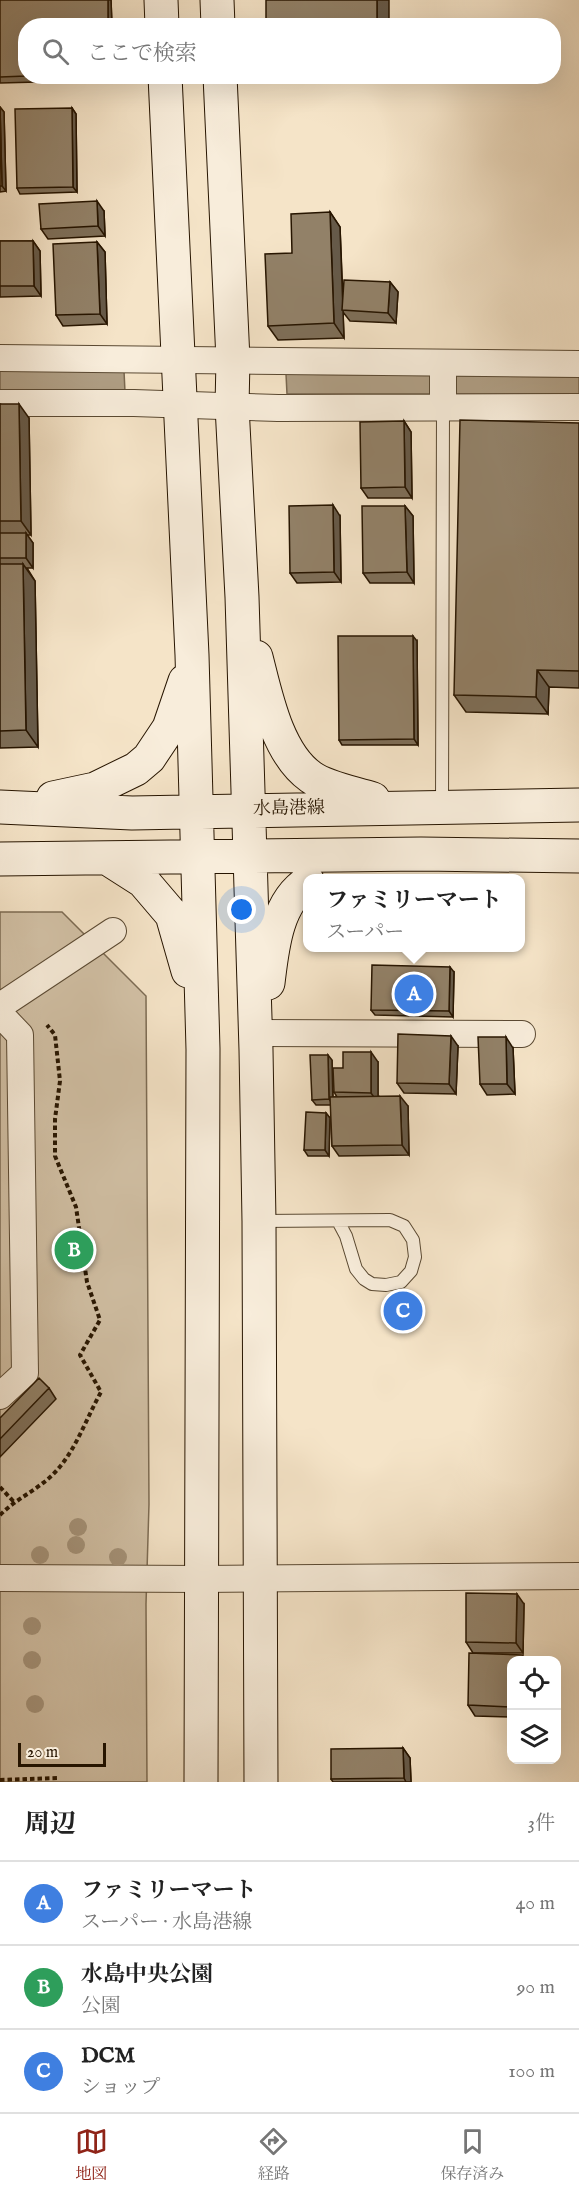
<!DOCTYPE html>
<html lang="ja">
<head>
<meta charset="utf-8">
<style>
	body { margin:0; font-family:"IM FELL English","Noto Serif JP",serif; background:#f2f2f2; color:#222 }
	.controls { position:absolute; right:18px; bottom:18px; display:grid; overflow:hidden; border-radius:12px; box-shadow:0 6px 24px #0002 }
	.controls button { width:54px; height:54px; display:grid; place-items:center; padding:0; border:0; border-bottom:2px solid #e0e0e0; background:#fff; color:#222; font:30px sans-serif }
	.scale { position:absolute; left:18px; bottom:15px; width:88px; box-sizing:border-box; padding-left:6px; border:3px solid #271500; border-top:0; font-size:16px; line-height:21px; white-space:nowrap; color:#271500; -webkit-text-stroke:4px #f8eddb; paint-order:stroke }
	.you { position:absolute; left:242px; top:910px; width:21px; height:21px; margin:-15px; border:4px solid #fff; border-radius:50%; background:#1a73e8; box-shadow:0 0 0 9px #1a73e833 }
	.badge { display:grid; place-items:center; width:39px; height:39px; border-radius:50%; background:#8f2418; color:#fff; font-size:20px; font-weight:700 }
	.pin { position:absolute; translate:-50% -50%; border:3px solid #fff; box-shadow:0 2px 6px #0006 }
	.popup { position:absolute; left:303px; top:874px; width:222px; height:78px; box-sizing:border-box; display:grid; place-content:center; border-radius:12px; background:#fff; filter:drop-shadow(0 2px 4px #0005); font-size:20px; white-space:nowrap; color:#767676 }
	.popup b { font-size:22px; color:#222 }
	.popup::after { content:''; position:absolute; left:50%; top:100%; margin-left:-12px; border:12px solid transparent; border-top-color:#fff }
	.list { margin:0; padding:0; list-style:none }
	h2 { display:flex; justify-content:space-between; align-items:center; height:78px; margin:0; padding:0 24px; font-size:26px }
	h2 small { font-size:20px; font-weight:400; color:#767676 }
	.list li { display:grid; grid-template-columns:39px 1fr auto; gap:18px; align-items:center; box-sizing:border-box; height:84px; padding:0 24px; border-top:2px solid #e0e0e0 }
	.list b { display:block; font-size:22px; white-space:nowrap }
	.list p { margin:0; font-size:20px; white-space:nowrap; color:#767676 }
	.list em { font-size:20px; font-style:normal; color:#767676 }
	.icon { flex:none; width:33px; height:33px; fill:none; stroke:currentColor; stroke-width:2; stroke-linecap:round; stroke-linejoin:round }
	.map { position:relative; flex:none; width:579px; height:1782px; overflow:hidden }
	.search { position:absolute; background:#fff; box-shadow:0 6px 24px #0002; left:18px; right:18px; top:18px; height:66px; display:flex; align-items:center; gap:15px; box-sizing:border-box; padding:0 21px; border-radius:24px; color:#767676; font-size:22px }
	.sheet { height:330px; background:#fff }
	nav { display:flex; justify-content:space-around; align-items:center; box-sizing:border-box; height:84px; border-top:2px solid #e0e0e0; background:#fff; font-size:16px; color:#767676 }
	nav a { display:grid; justify-items:center; gap:3px }
	nav .on { color:#8f2418 }
	.map>svg:first-child { display:block }
</style>
</head>
<body>
<div class="map">
<svg width="579" height="1782" viewBox="0 0 579 1782">
	<rect width="100%" height="100%" fill="#f5e4c8"/>
	<filter id="stains"><feTurbulence type="fractalNoise" baseFrequency=".00333" numOctaves="4"/><feColorMatrix values="0 0 0 0 .2 0 0 0 0 .09 0 0 0 0 .02 0 0 0 .5 -.17"/></filter>
	<radialGradient id="worn" r=".72"><stop offset=".6" stop-color="#630" stop-opacity="0"/><stop offset="1" stop-color="#630" stop-opacity=".3"/></radialGradient>
	<path fill="#d2c1a6" stroke="#7c6b53" stroke-width="1.5" d="M0,912H62L146,996L149,1504L146,1604L147,1782H0Z"/>
	<path fill="#af9e84" stroke="#79674f" stroke-width="1.5" d="M0,371H124L125,392L0,390Z
		M286,374L579,377V394H287Z"/>
	<g fill="none" stroke-linecap="round" stroke-linejoin="round">
		<g stroke="#5a4932" stroke-width="14">
			<path id="lane" d="M442,807L443,407
				M260,1221L390,1220L404,1226L413,1240L415,1257L411,1271L401,1282L386,1285L372,1284L364,1279L356,1269L346,1236L338,1221"/>
		</g>
		<g stroke="#5a4932" stroke-width="28">
			<path id="street" d="M0,358L579,364
				M443,363V407
				M0,403H134L278,408L579,407
				M0,1006L113,931
				M0,1014L20,1035L25,1373L0,1396
				M260,1033L522,1034
				M0,1578L201,1579L579,1576"/>
		</g>
		<g stroke="#271500" stroke-width="35">
			<path id="secondary" d="M161,0L162,26
				M217,0L218,26
				M165,76L192,655L203,1049L201,1782
				M220,76L233,360L232,406L242,597L256,1050L259,1221L261,1782
				M256,657C266,696 277,753 311,777C326,788 355,793 373,799
				M53,798L95,789L136,769L149,758L169,728L185,681
				M0,807L132,813L579,805
				M107,858L143,881L172,915L188,971
				M0,859L421,854L579,856
				M268,983C272,950 276,902 308,882"/>
		</g>
		<path stroke="#271500" stroke-width="4" stroke-dasharray="4.5 3" stroke-linecap="butt" d="M0,1487L14,1502
			M0,1515C18,1497 42,1488 58,1469C77,1447 87,1417 101,1392L80,1355L100,1320L87,1282L76,1207L55,1156V1119L60,1081L55,1035L47,1025
			M0,1780L59,1778"/>
		<use href="#lane" stroke="#f8eddb" stroke-width="12"/>
		<use href="#street" stroke="#f8eddb" stroke-width="26"/>
		<use href="#secondary" stroke="#f8eddb" stroke-width="33"/>
	</g>
	<g fill="#a5937a">
		<circle cx="78" cy="1527" r="9"/>
		<circle cx="76" cy="1545" r="9"/>
		<circle cx="40" cy="1555" r="9"/>
		<circle cx="118" cy="1557" r="9"/>
		<circle cx="32" cy="1626" r="9"/>
		<circle cx="32" cy="1660" r="9"/>
		<circle cx="35" cy="1704" r="9"/>
	</g>
	<path fill="#7e6f59" stroke="#271500" stroke-width="1.5" d="M0,0H111L112,26H26V76H113V80L0,83Z
		M0,107L4,112L6,191L0,192Z
		M72,108L76,114L77,192L20,194L17,188Z
		M104,211L105,236L48,239L41,229Z
		M330,212L340,227L343,299L390,282L398,292L396,323L350,321L343,312L344,338L278,340L268,326L292,253Z
		M0,241H33L40,251L41,296L0,297Z
		M97,242L105,252L107,324L63,326L56,315Z
		M0,404L29,418L31,535H27L33,543V568H27L35,581L38,747L0,748Z
		M404,421L411,432L412,498H368L361,488Z
		M579,423V688L549,687L548,714L466,712L454,695Z
		M405,506L413,516L414,583H370L363,573Z
		M340,516L341,582L297,583L290,573Z
		M417,641L418,745H342L339,740Z
		M454,972L453,1017L375,1015L371,1010Z
		M458,1046L456,1094L404,1093L397,1083Z
		M513,1048L515,1094L487,1095L480,1084Z
		M332,1060L333,1097H337L334,1092L343,1068L378,1062V1096L408,1106L409,1155L339,1156L332,1146L331,1105H316L312,1100Z
		M326,1113L330,1118L329,1156H308L304,1150Z
		M49,1388L56,1399L0,1457V1418Z
		M524,1604L523,1653H473L466,1642Z
		M512,1660V1717L475,1716L468,1705Z
		M403,1748L410,1758L411,1782H333L331,1779Z"/>
	<path fill="#665a49" stroke="#271500" stroke-width="1.5" d="M108,0H111L112,26H108Z
		M377,0H389V26H377Z
		M0,107L4,112L6,191L2,186Z
		M72,108L76,114L77,192L73,187Z
		M97,201L104,211L105,236L98,226Z
		M330,212L340,227L344,338L334,323Z
		M33,241L40,251L41,296L34,286Z
		M97,242L105,252L107,324L100,314Z
		M390,282L398,292L396,323L388,313Z
		M19,404L29,418L31,535L21,521Z
		M404,421L411,432L412,498L405,487Z
		M333,505L340,516L341,582L334,572Z
		M405,506L413,516L414,583L407,572Z
		M26,533L33,543V568L26,558Z
		M23,564L35,581L38,747L26,730Z
		M413,636L417,641L418,745L414,739Z
		M537,670L549,687L548,714L536,697Z
		M450,967L454,972L453,1017L449,1011Z
		M451,1036L458,1046L456,1094L449,1084Z
		M506,1037L513,1048L515,1094L507,1084Z
		M371,1052L378,1062V1103L371,1093Z
		M328,1055L332,1060L333,1105L329,1099Z
		M400,1096L408,1106L409,1155L402,1145Z
		M326,1113L330,1118L329,1156L325,1150Z
		M517,1594L524,1604L523,1653L516,1643Z
		M403,1748L410,1758L411,1782H406L404,1778Z"/>
	<path fill="#928168" stroke="#271500" stroke-width="1.5" d="M0,0H108V26H26V76L0,77Z
		M266,0H377V26H266Z
		M0,107L2,186H0Z
		M72,108L73,187L17,188L15,109Z
		M97,201L98,226L41,229L39,204Z
		M330,212L334,323L268,326L265,254L292,253L291,214Z
		M0,241H33L34,286H0Z
		M97,242L100,314L56,315L53,244Z
		M344,280L390,282L388,313L342,310Z
		M0,404H19L21,521H0Z
		M460,420L579,423V671L537,670L536,697L454,695Z
		M404,421L405,487L361,488L360,422Z
		M333,505L334,572L290,573L289,506Z
		M362,506H405L407,572L363,573Z
		M0,533H26V558H0Z
		M0,564H23L26,730L0,731Z
		M338,636H413L414,739L339,740Z
		M372,965L450,967L449,1011L371,1010Z
		M398,1034L451,1036L449,1084L397,1083Z
		M478,1037H506L507,1084H480Z
		M343,1052H371V1093L334,1092L333,1068H343Z
		M310,1055H328L329,1099L312,1100Z
		M400,1096L402,1145L332,1146L330,1097Z
		M306,1112L326,1113L325,1150H304Z
		M39,1378L49,1388L0,1439V1418Z
		M466,1593L517,1594L516,1643L466,1642Z
		M469,1653L523,1655V1660H512V1707L468,1705Z
		M403,1748L404,1778L331,1779V1749Z"/>
	<g text-anchor="middle" dominant-baseline="central" stroke-width="4.5" stroke-linejoin="round" paint-order="stroke">
		<g font-size="18" fill="#271500" stroke="#f8eddb">
			<text transform="translate(289 809) rotate(-1)">水島港線</text>
		</g>
	</g>
	<rect width="100%" height="100%" filter="url(#stains)"/>
	<rect width="100%" height="100%" fill="url(#worn)"/>
</svg>
<div class="controls">
<button><svg class="icon" aria-label="locate" viewBox="0 0 24 24"><circle cx="12" cy="12" r="6"/><path d="M12 2v4M12 18v4M2 12h4M18 12h4"/></svg></button>
<button><svg class="icon" aria-label="layers" viewBox="0 0 24 24"><path d="M12 4l9 5-9 5-9-5zM3 14l9 5 9-5"/></svg></button>
</div>
<div class="scale">20 m</div>
<div class="you"></div>
<div class="pin badge" style="left:414px;top:994px;background:#3f7fe0">A</div>
<div class="popup"><b>ファミリーマート</b>スーパー</div>
<div class="pin badge" style="left:74px;top:1250px;background:#2e9e5b">B</div>
<div class="pin badge" style="left:403px;top:1311px;background:#3f7fe0">C</div>
<div class="search"><svg class="icon" aria-label="search" viewBox="0 0 24 24"><circle cx="10" cy="10" r="6"/><path d="M15 15l6 6"/></svg>ここで検索</div>
</div>
<section class="sheet">
<h2>周辺<small>3件</small></h2>
<ul class="list">
<li><span class="badge" style="background:#3f7fe0">A</span><div><b>ファミリーマート</b><p>スーパー · 水島港線</p></div><em>40 m</em></li>
<li><span class="badge" style="background:#2e9e5b">B</span><div><b>水島中央公園</b><p>公園</p></div><em>90 m</em></li>
<li><span class="badge" style="background:#3f7fe0">C</span><div><b>DCM</b><p>ショップ</p></div><em>100 m</em></li>
</ul>
</section>
<nav>
<a class="on"><svg class="icon" aria-label="map" viewBox="0 0 24 24"><path d="M3 6l6-2 6 2 6-2v14l-6 2-6-2-6 2zM9 4v14M15 6v14"/></svg>地図</a>
<a><svg class="icon" aria-label="directions" viewBox="0 0 24 24"><path d="M12 3l9 9-9 9-9-9zM9 14v-3h6M13 9l2 2-2 2"/></svg>経路</a>
<a><svg class="icon" aria-label="saved" viewBox="0 0 24 24"><path d="M7 4h10v16l-5-4-5 4z"/></svg>保存済み</a>
</nav>
</body>
</html>
